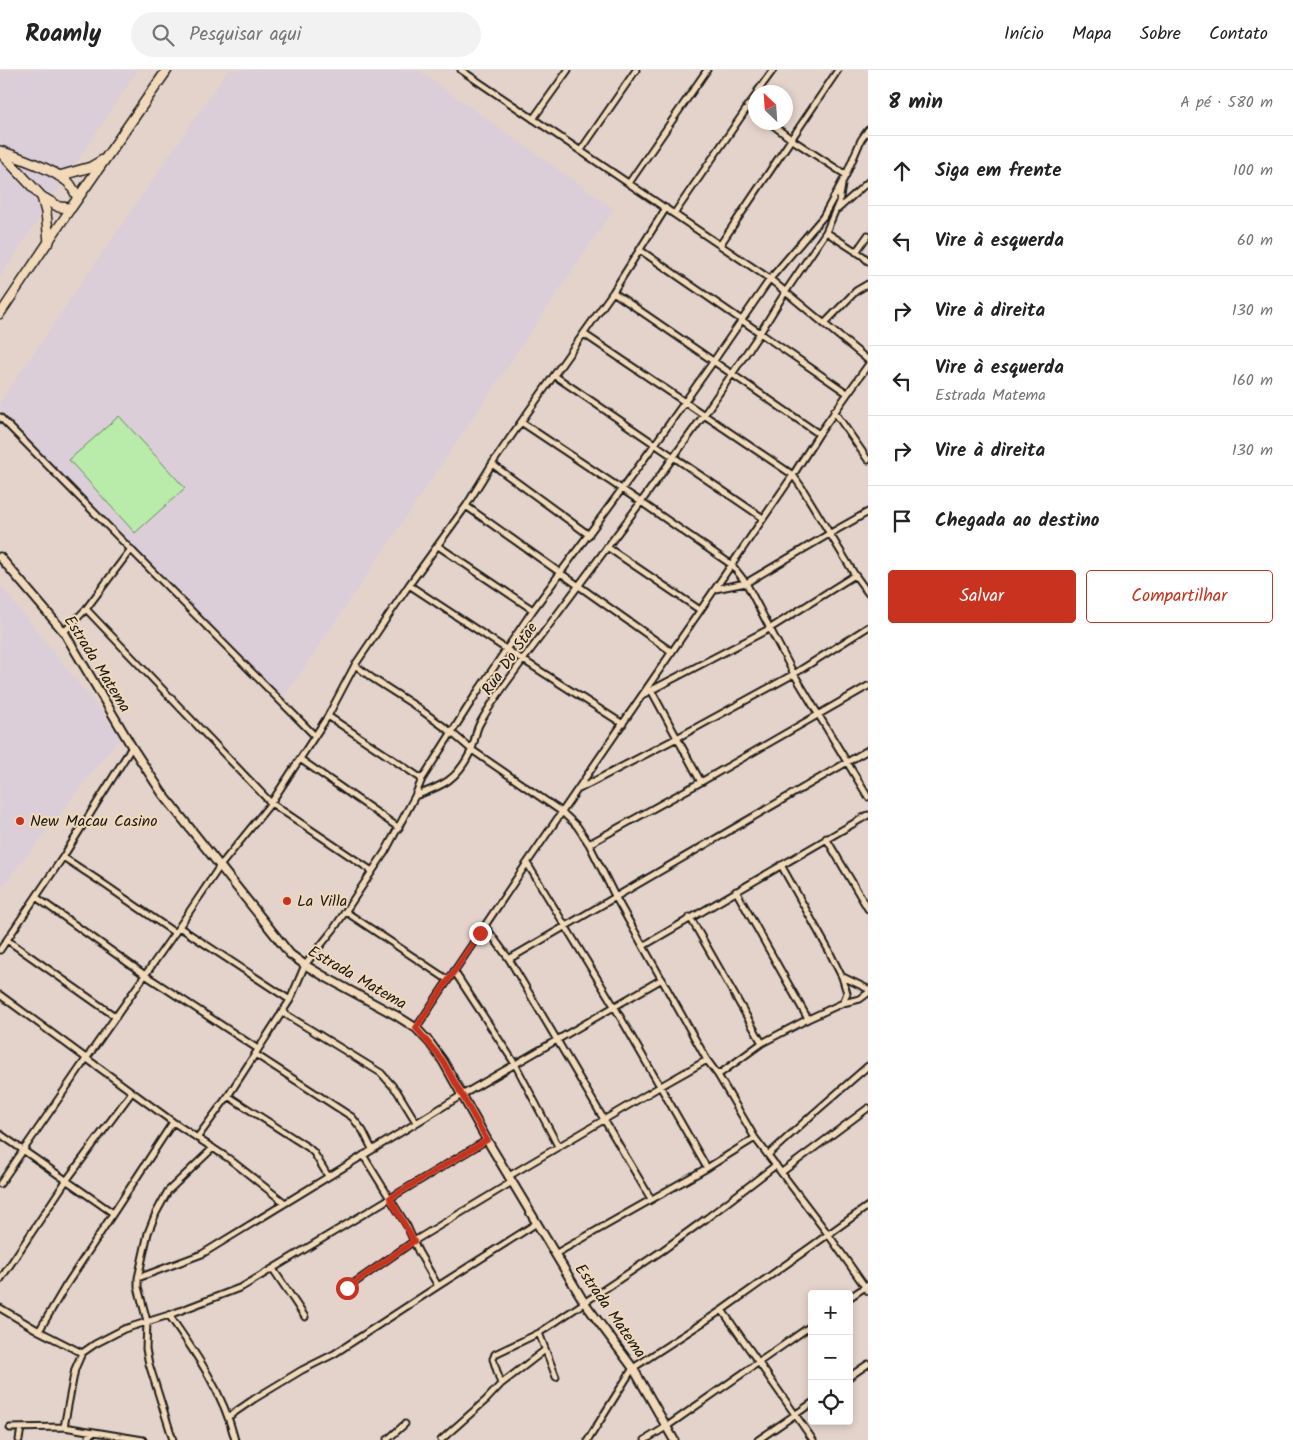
<!DOCTYPE html>
<html lang="pt">
<head>
<meta charset="utf-8">
<style>
	body { margin:0; font-family:Kalam,sans-serif; background:#f2f2f2; color:#222 }
	.controls { position:absolute; right:15px; bottom:15px; display:grid; overflow:hidden; border-radius:5px; box-shadow:0 2px 8px #0003 }
	.controls button { width:45px; height:45px; display:grid; place-items:center; padding:0; border:0; border-bottom:1px solid #e0e0e0; background:#fff; color:#222; font:25px sans-serif }
	.compass { position:absolute; left:748px; top:15px; width:45px; height:45px; border-radius:50%; background:#fff; box-shadow:0 2px 8px #0003; rotate:335deg }
	.stop { position:absolute; width:15px; height:15px; margin:-11px; border:4px solid #c8321e; border-radius:50%; background:#fff }
	.stop.end { background:#c8321e; border-color:#fff; box-shadow:0 1px 5px #0008 }
	.list { margin:0; padding:0; list-style:none }
	h2 { display:flex; justify-content:space-between; align-items:center; height:65px; margin:0; padding:0 20px; font-size:21px }
	h2 small { font-size:16px; font-weight:400; color:#767676 }
	.list li { display:grid; grid-template-columns:32px 1fr auto; gap:15px; align-items:center; box-sizing:border-box; height:70px; padding:0 20px; border-top:1px solid #e0e0e0 }
	.list b { display:block; font-size:19px; white-space:nowrap }
	.list p { margin:0; font-size:16px; white-space:nowrap; color:#767676 }
	.list em { font-size:16px; font-style:normal; color:#767676 }
	.actions { display:flex; gap:10px; padding:15px 20px }
	.actions a { flex:1; padding:11px 0; border:1px solid #c8321e; border-radius:5px; text-align:center; font-size:18px; color:#c8321e }
	.actions .main { background:#c8321e; color:#fff }
	.icon { flex:none; width:28px; height:28px; fill:none; stroke:currentColor; stroke-width:2; stroke-linecap:round; stroke-linejoin:round }
	.map { position:relative; flex:none; width:868px; height:1370px; overflow:hidden }
	header { display:flex; align-items:center; gap:30px; box-sizing:border-box; height:70px; padding:0 25px; background:#fff; border-bottom:1px solid #e0e0e0 }
	header strong { font-size:24px }
	nav { display:flex; gap:28px; margin-inline-start:auto; font-size:18px }
	.search { width:350px; height:45px; background:#f2f2f2; display:flex; align-items:center; gap:12px; box-sizing:border-box; padding:0 18px; border-radius:28px; color:#767676; font-size:19px }
	main { display:flex }
	aside { flex:1; background:#fff }
	.map>svg:first-child { display:block }
</style>
</head>
<body>
<header>
<strong>Roamly</strong>
<div class="search"><svg class="icon" aria-label="search" viewBox="0 0 24 24"><circle cx="10" cy="10" r="6"/><path d="M15 15l6 6"/></svg>Pesquisar aqui</div>
<nav><a>Início</a><a>Mapa</a><a>Sobre</a><a>Contato</a></nav>
</header>
<main>
<div class="map">
<svg width="868" height="1370" viewBox="0 0 868 1370">
	<rect width="100%" height="100%" fill="#e4d3cb"/>
	<filter id="ink" filterUnits="userSpaceOnUse"><feTurbulence type="fractalNoise" baseFrequency=".02" numOctaves="2"/><feDisplacementMap in="SourceGraphic" scale="10" xChannelSelector="R" yChannelSelector="G"/><feConvolveMatrix kernelMatrix="1 2 1 2 8 2 1 2 1" color-interpolation-filters="sRGB"/></filter>
	<g filter="url(#ink)">
		<path fill="#dbced8" d="M0,0H138L0,207Z
			M228,0H418L614,139L283,629L0,341V332Z
			M0,515L121,666L0,820Z"/>
		<path fill="#b9ebaa" stroke="#6a8463" d="M119,346L185,418L135,463L69,390Z"/>
		<g fill="none" stroke-linecap="round" stroke-linejoin="round">
			<g stroke="#1c1c1c" stroke-width="9">
				<path id="street" d="M461,0L770,209L868,290
					M757,22L773,0
					M747,36L756,43
					M533,49L568,0
					M769,52L791,69L846,105
					M581,80L636,0
					M629,113L707,0
					M838,139L868,112
					M674,144L756,25
					M826,162L863,186L868,191
					M720,175L838,0
					M640,180L847,323
					M856,182L868,165
					M613,222L819,364
					M824,254L856,221L868,214
					M584,264L793,405L802,418L855,505L868,523
					M555,306L763,448
					M834,341L868,390
					M0,347L315,666
					M521,352L641,432L732,495L746,513L794,604L868,727
					M492,394L589,465
					M466,436L672,582
					M438,476L533,540
					M607,477L700,540
					M409,515L506,579L623,654
					M715,519L746,513L829,464L868,442
					M86,539L131,479
					M64,562L86,539L271,733L372,801
					M355,595L372,608L414,635L451,662L472,680L562,742L577,756L589,774L616,828L707,990L718,1005L755,1068L828,1164L868,1221
					M651,620L701,712
					M644,624L769,559L855,505
					M328,646L422,709
					M300,689L399,758
					M579,719L677,668L794,604L868,557
					M415,726C444,715 457,710 471,681C475,673 475,663 479,655C491,632 508,611 523,590L641,432L704,345L760,263L786,221L826,162L839,132L842,115
					M826,768L868,839
					M589,774L701,712L868,616
					M63,787L98,810L175,863
					M527,793L614,936L707,1098
					M781,795L828,879L842,907L847,923L843,933
					M736,821L808,949
					M36,827L145,905L258,979
					M346,842L448,910
					M690,847L762,973
					M485,856L509,889L651,1129
					M179,857L290,930
					M7,870L116,947
					M643,876L868,745
					M0,880L63,787L132,677
					M509,889L868,680
					M454,901L515,994L558,1076
					M843,907L868,919
					M0,925L173,1052L228,1088L285,1133
					M282,942L381,1003L397,1021L416,1052
					M416,958L527,793L793,405L819,364L868,295
					M255,984L352,1047L363,1061L372,1079
					M718,1005L762,973L808,949L843,933L860,929L868,923
					M228,1026L309,1078L314,1083L328,1106
					M0,1064L113,1143
					M197,1068L228,1026L290,930L305,895L333,860L385,782L415,726L422,709L478,621L533,540L655,374L713,292L770,209L823,147L846,105L861,70L868,60
					M363,1085L407,1156L418,1181L438,1216
					M768,1085L813,1044L868,996
					M782,1102L868,1038
					M509,1106L661,1016L707,990
					M0,1114L86,989L179,857L220,796L271,733L328,646L355,595L409,515L466,436L492,394L521,352L613,222L666,138
					M555,1184L707,1098L755,1068
					M273,1199L305,1247
					M138,1208L202,1184L462,1025L662,909
					M0,1210L66,1111L132,1022
					M347,1218L414,1171L512,1112
					M849,1228L868,1215
					M0,1238L39,1261L82,1283
					M722,1240L813,1370
					M169,1245C197,1285 223,1322 235,1370
					M39,1261L65,1217L173,1052
					M539,1263L556,1307
					M849,1307L868,1294
					M501,1314L493,1289L495,1284L539,1263L663,1180L707,1148L776,1095
					M228,1347L254,1329L302,1300L334,1284L438,1216L537,1153
					M64,1357L75,1299L82,1283L95,1274L124,1259L169,1245L242,1217L487,1070
					M10,1358L64,1357L143,1370
					M19,1370L21,1358
					M88,1370L91,1362
					M173,1370L149,1294L146,1279L147,1251L138,1217V1208L148,1163L156,1143L168,1121L213,1078
					M387,1370L405,1354
					M441,1370L486,1330L501,1314L545,1280
					M588,1370L633,1298L722,1240L868,1136
					M645,1370L666,1357L812,1255
					M758,1370L812,1333"/>
			</g>
			<g stroke="#1c1c1c" stroke-width="11">
				<path id="secondary" d="M0,487L64,562L132,677L162,723L290,884L305,895L327,908L397,946L416,958L430,973L443,991L487,1070L584,1232L633,1298L674,1370"/>
			</g>
			<g stroke="#1c1c1c" stroke-width="11">
				<path id="primary" d="M0,244L71,138"/>
			</g>
			<g stroke="#1c1c1c" stroke-width="12">
				<path id="highway" d="M0,81C18,87 54,100 68,112C72,116 75,123 78,128
					M0,82L42,127L59,137L71,138L167,0
					M59,106L91,97L103,90
					M42,127L46,142L49,172"/>
			</g>
			<use href="#street" stroke="#f1d9b9" stroke-width="5"/>
			<use href="#secondary" stroke="#f1d9b9" stroke-width="7"/>
			<use href="#primary" stroke="#f1d9b9" stroke-width="8"/>
			<use href="#highway" stroke="#f1d9b9" stroke-width="9"/>
		</g>
	</g>
	<g fill="none" stroke-linecap="round" stroke-linejoin="round" filter="url(#ink)">
		<path stroke="#c8321e" stroke-width="6" d="M347,1218L414,1171L390,1128L487,1070L443,991L416,958L480,863"/>
	</g>
	<g fill="#c8321e" stroke="#f1d9b9" stroke-width="2">
		<circle cx="20" cy="751" r="5"/>
		<circle cx="287" cy="831" r="5"/>
	</g>
	<g text-anchor="middle" dominant-baseline="central" stroke-width="4" stroke-linejoin="round" paint-order="stroke">
		<g font-size="16" fill="#1c1c1c" stroke="#f1d9b9">
			<text transform="translate(510 589) rotate(-55)">Rua Do Stae</text>
			<text transform="translate(97 594) rotate(58)">Estrada Matema</text>
			<text transform="translate(357 908) rotate(30)">Estrada Matema</text>
			<text transform="translate(610 1241) rotate(55)">Estrada Matema</text>
		</g>
		<g font-size="16" fill="#1c1c1c" stroke="#f1d9b9" text-anchor="start">
			<text x="30" y="751">New Macau Casino</text>
			<text x="297" y="831">La Villa</text>
		</g>
	</g>
</svg>
<div class="controls">
<button>+</button>
<button>−</button>
<button><svg class="icon" aria-label="locate" viewBox="0 0 24 24"><circle cx="12" cy="12" r="6"/><path d="M12 2v4M12 18v4M2 12h4M18 12h4"/></svg></button>
</div>
<svg class="compass" viewBox="-18 -18 36 36"><path d="M0-13l5 13h-10z" fill="#e53935"/><path d="M0 13l5-13h-10z" fill="#767676"/></svg>
<div class="stop" style="left:347px;top:1218px"></div>
<div class="stop end" style="left:480px;top:863px"></div>
</div>
<aside>
<h2>8 min<small>A pé · 580 m</small></h2>
<ul class="list">
<li><svg class="icon" aria-label="ahead" viewBox="0 0 24 24"><path d="M12 20V5M6 11l6-6 6 6"/></svg><div><b>Siga em frente</b></div><em>100 m</em></li>
<li><svg class="icon" aria-label="left" viewBox="0 0 24 24"><path d="M17 20v-9H6M10 6l-5 5 5 5"/></svg><div><b>Vire à esquerda</b></div><em>60 m</em></li>
<li><svg class="icon" aria-label="right" viewBox="0 0 24 24"><path d="M7 20v-9h11M14 6l5 5-5 5"/></svg><div><b>Vire à direita</b></div><em>130 m</em></li>
<li><svg class="icon" aria-label="left" viewBox="0 0 24 24"><path d="M17 20v-9H6M10 6l-5 5 5 5"/></svg><div><b>Vire à esquerda</b><p>Estrada Matema</p></div><em>160 m</em></li>
<li><svg class="icon" aria-label="right" viewBox="0 0 24 24"><path d="M7 20v-9h11M14 6l5 5-5 5"/></svg><div><b>Vire à direita</b></div><em>130 m</em></li>
<li><svg class="icon" aria-label="arrive" viewBox="0 0 24 24"><path d="M6 21V4h12l-3 4 3 4H6"/></svg><div><b>Chegada ao destino</b></div></li>
</ul>
<div class="actions"><a class="main">Salvar</a><a>Compartilhar</a></div>
</aside>
</main>
</body>
</html>
